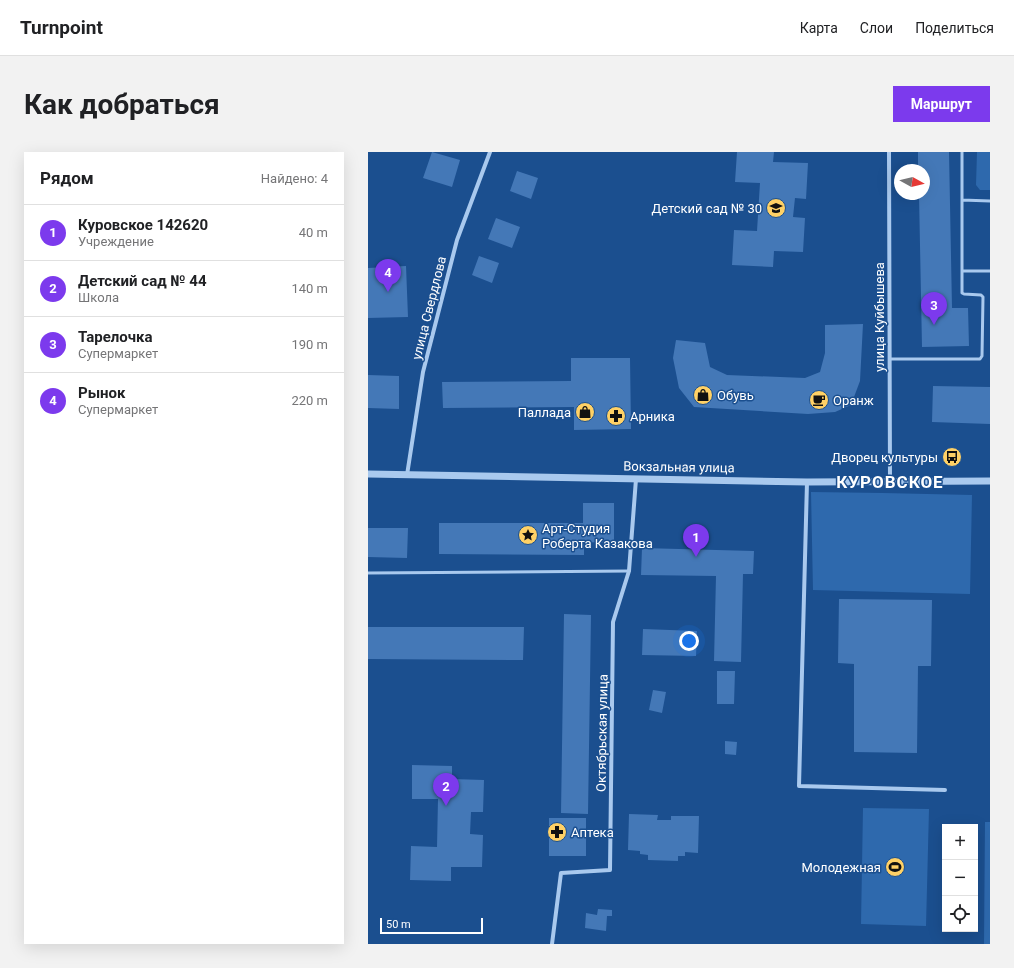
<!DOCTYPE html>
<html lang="ru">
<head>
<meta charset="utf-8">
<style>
	body { margin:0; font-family:Roboto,sans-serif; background:#f2f2f2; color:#202124 }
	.controls { position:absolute; right:12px; bottom:12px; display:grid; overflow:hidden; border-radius:0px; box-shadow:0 4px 16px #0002 }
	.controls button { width:36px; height:36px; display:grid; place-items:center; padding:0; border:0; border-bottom:1px solid #e0e0e0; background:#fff; color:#202124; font:20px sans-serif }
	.compass { position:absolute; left:526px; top:12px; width:36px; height:36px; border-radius:50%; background:#fff; box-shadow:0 4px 16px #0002; rotate:98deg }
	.scale { position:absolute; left:12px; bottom:10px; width:103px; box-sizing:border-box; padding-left:4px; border:2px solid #fff; border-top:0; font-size:11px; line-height:14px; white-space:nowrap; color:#fff; -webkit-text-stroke:3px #1b4f8f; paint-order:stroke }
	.you { position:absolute; left:321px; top:489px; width:14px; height:14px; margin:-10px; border:3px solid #fff; border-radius:50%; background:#1a73e8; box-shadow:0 0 0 6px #1a73e833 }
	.badge { display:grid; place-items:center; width:26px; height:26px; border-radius:50%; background:#7c3aed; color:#fff; font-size:13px; font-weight:700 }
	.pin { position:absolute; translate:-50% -33px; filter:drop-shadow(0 1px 2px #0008) }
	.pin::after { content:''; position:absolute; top:21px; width:14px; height:12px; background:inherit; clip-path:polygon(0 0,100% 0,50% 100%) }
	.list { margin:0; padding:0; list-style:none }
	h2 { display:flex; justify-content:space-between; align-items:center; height:52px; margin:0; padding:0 16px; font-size:17px }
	h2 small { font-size:13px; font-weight:400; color:#757577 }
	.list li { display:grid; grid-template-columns:26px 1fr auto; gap:12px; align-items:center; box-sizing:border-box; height:56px; padding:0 16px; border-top:1px solid #e0e0e0 }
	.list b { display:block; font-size:15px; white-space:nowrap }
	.list p { margin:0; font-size:13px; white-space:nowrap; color:#757577 }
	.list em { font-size:13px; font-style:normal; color:#757577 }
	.icon { flex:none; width:22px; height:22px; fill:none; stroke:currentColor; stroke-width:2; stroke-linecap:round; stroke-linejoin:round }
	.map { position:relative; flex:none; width:622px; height:792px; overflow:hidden; border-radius:0px }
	header { display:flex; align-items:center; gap:24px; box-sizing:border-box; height:56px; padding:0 20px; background:#fff; border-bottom:1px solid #e0e0e0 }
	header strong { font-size:19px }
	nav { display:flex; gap:22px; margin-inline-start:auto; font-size:14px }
	.intro { display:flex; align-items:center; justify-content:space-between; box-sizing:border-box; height:96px; padding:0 24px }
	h1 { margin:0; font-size:28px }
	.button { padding:10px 18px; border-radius:0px; background:#7c3aed; color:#fff; font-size:14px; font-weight:700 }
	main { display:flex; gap:24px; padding:0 24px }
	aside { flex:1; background:#fff; border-radius:0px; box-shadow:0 4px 16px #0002 }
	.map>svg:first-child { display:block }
</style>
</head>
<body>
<header>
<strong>Turnpoint</strong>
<nav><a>Карта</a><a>Слои</a><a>Поделиться</a></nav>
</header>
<div class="intro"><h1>Как добраться</h1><a class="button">Маршрут</a></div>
<main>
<aside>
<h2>Рядом<small>Найдено: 4</small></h2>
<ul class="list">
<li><span class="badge">1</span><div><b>Куровское 142620</b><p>Учреждение</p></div><em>40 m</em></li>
<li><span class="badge">2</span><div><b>Детский сад № 44</b><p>Школа</p></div><em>140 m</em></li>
<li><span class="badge">3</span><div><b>Тарелочка</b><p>Супермаркет</p></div><em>190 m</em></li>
<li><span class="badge">4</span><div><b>Рынок</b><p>Супермаркет</p></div><em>220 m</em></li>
</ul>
</aside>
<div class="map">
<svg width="622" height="792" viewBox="0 0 622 792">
	<rect width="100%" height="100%" fill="#1b4f8f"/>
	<path fill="#2e69ad" d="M609,0H622V38H612L608,33Z
		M443,340L515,341L604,343L602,442L445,438Z
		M495,656L561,657L558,774L493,772Z
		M617,670H622V792H616Z"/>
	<path fill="#4478b7" d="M64,0L92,8L84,35L55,26Z
		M369,0H406L405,10L440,11L438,47L427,46L425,65L437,66L435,100L406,99L405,115L364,113L366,78L389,79L392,31L367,30Z
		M550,0H581L584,156H600L601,194L554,195L551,42H556V18H550Z
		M149,19L170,26L163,47L142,39Z
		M128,66L152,75L144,96L120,87Z
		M111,104L131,111L124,131L104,123Z
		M38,114L40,165L0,166V116Z
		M495,172L492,229L483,253L467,260L440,262L326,255L311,236L305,206L308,188L337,191L342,215L359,223L437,226L452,220L457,201V173Z
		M203,206H262L263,277L206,278V255L75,256L74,230L203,229Z
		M0,223L31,224V257L0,256Z
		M565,234L622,235V272L564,270Z
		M215,351H246V391L216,390V403L71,402V371H215Z
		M0,376H40L39,406L0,405Z
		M274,396L386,399L385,422H375L373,510L346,509L348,424L273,423Z
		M471,447L564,448L563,514H550L549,601L486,600V512L470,511Z
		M196,462L223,463L220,662L193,661Z
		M0,475H156L155,508L0,507Z
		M275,477L329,479L328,504L274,503Z
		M349,519H367L366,552H349Z
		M285,538L298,540L294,561L281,558Z
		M357,589L369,590L368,603L357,602Z
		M44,613L84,614V627L116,628L115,660H103L102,682L115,683L114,715H83V729L42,728L43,694L69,695L70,647H44Z
		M261,662L290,663L289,668H303V664H331L330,701L317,700V704H310V709L280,708V703L272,702V699L260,698Z
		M181,666H218V704H181Z
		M230,757L244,758V764H239L238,779L217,776L218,761L229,763Z"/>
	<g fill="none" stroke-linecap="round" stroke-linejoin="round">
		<path stroke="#a9c9ee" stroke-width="3" d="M594,0V119H622
			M594,48L622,49
			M522,207H612L614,204L615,145L613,143L596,142L594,141V119
			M0,421L261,419"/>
		<path stroke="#a9c9ee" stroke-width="4" d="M521,0L522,330
			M39,323L55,220L89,88L122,0
			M439,330L431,634L577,638
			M184,792L193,721L242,718L245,470L261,419L268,327"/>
		<path stroke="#a9c9ee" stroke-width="7" d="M0,322L439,330L622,329"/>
	</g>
	<defs>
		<g id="school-disc" transform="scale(1)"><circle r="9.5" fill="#ffd166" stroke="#1b4f8f"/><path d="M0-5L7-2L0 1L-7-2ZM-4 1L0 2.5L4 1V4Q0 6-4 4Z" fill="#111"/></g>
		<g id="shop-disc" transform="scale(1)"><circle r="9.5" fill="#ffd166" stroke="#1b4f8f"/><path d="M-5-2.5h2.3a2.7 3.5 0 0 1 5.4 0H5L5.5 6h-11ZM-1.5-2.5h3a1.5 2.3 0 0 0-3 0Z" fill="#111"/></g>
		<g id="cafe-disc" transform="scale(1)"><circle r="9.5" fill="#ffd166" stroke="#1b4f8f"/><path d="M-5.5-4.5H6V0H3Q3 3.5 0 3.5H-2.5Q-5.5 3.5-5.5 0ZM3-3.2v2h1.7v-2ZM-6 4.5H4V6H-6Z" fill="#111"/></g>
		<g id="pharmacy-disc" transform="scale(1)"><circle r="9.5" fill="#ffd166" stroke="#1b4f8f"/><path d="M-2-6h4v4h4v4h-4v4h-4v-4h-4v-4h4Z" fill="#111"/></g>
		<g id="bus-disc" transform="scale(1)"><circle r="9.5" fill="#ffd166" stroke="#1b4f8f"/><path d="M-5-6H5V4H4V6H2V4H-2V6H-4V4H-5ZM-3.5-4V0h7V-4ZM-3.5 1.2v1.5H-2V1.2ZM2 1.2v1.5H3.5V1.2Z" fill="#111"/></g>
		<g id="sight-disc" transform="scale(1)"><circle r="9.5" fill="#ffd166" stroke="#1b4f8f"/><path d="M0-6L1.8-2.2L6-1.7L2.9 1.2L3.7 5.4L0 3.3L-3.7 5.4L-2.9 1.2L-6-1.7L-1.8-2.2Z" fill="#111"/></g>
		<g id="stadium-disc" transform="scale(1)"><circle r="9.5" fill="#ffd166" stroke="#1b4f8f"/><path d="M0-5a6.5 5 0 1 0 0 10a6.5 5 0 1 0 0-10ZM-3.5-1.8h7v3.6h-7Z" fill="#111"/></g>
	</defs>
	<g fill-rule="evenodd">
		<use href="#school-disc" x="408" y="56"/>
		<use href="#shop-disc" x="335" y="243"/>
		<use href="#cafe-disc" x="451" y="248"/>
		<use href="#shop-disc" x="217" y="260"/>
		<use href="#pharmacy-disc" x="248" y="264"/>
		<use href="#bus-disc" x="584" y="305"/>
		<use href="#sight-disc" x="160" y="383"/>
		<use href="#pharmacy-disc" x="189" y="680"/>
		<use href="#stadium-disc" x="527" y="715"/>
	</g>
	<g text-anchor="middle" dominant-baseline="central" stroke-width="3" stroke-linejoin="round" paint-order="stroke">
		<g font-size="13" fill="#fff" stroke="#1b4f8f" text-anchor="start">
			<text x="394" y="56" text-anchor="end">Детский сад № 30</text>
			<text x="349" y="243">Обувь</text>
			<text x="465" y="248">Оранж</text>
			<text x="203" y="260" text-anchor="end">Паллада</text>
			<text x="262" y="264">Арника</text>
			<text x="570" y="305" text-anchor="end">Дворец культуры</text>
			<text x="174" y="376">Арт-Студия<tspan x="174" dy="15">Роберта Казакова</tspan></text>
			<text x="203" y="680">Аптека</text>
			<text x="513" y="715" text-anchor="end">Молодежная</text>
		</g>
		<g font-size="13" fill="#fff" stroke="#1b4f8f">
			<text transform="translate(61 156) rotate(-76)">улица Свердлова</text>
			<text transform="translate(511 165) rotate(-90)">улица Куйбышева</text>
			<text transform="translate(311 315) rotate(1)">Вокзальная улица</text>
			<text transform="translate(234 581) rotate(-89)">Октябрьская улица</text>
		</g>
		<g font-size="17" font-weight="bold" letter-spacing="1" fill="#fff" stroke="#1b4f8f">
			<text x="522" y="330">КУРОВСКОЕ</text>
		</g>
	</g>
</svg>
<div class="controls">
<button>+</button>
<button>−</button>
<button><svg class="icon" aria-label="locate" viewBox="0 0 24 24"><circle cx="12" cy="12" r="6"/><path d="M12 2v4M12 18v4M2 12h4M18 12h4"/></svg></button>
</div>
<svg class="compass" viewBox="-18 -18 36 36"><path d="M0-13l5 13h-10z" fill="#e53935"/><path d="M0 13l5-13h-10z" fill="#757577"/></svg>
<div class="scale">50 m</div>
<div class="you"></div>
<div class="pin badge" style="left:328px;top:405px">1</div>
<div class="pin badge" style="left:78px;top:654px">2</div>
<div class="pin badge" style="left:566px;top:173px">3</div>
<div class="pin badge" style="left:20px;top:140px">4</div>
</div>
</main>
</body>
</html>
